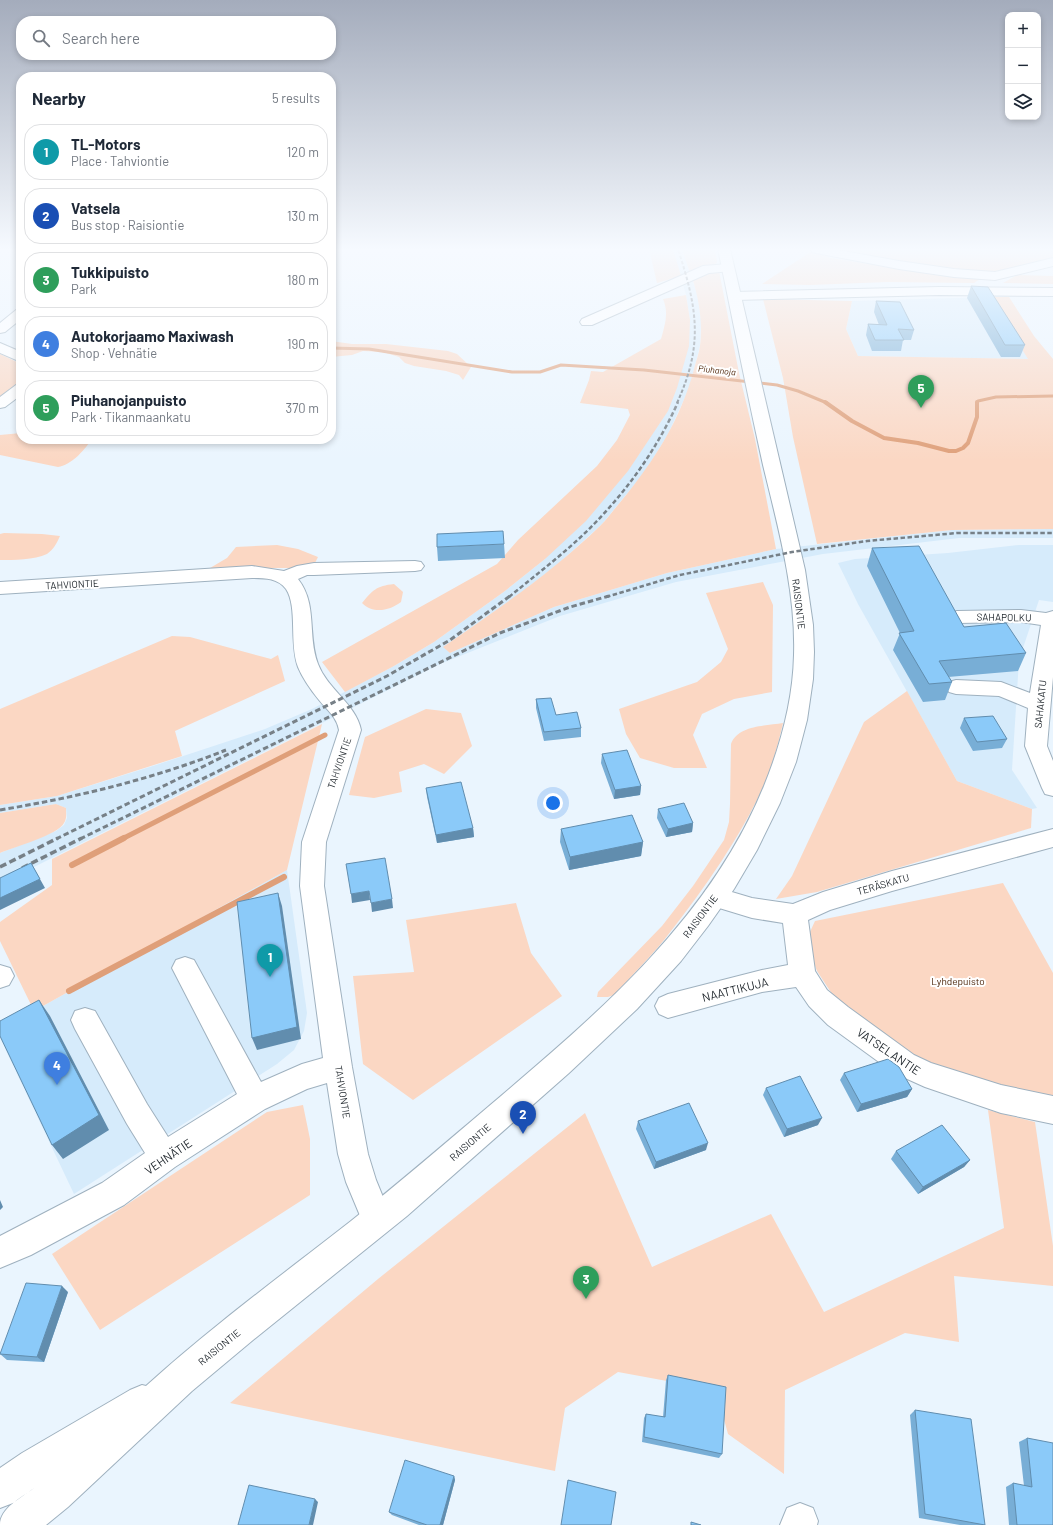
<!DOCTYPE html>
<html lang="en">
<head>
<meta charset="utf-8">
<style>
	body { margin:0; font-family:Barlow,sans-serif; background:#f2f2f3; color:#1f2937 }
	.controls { position:absolute; right:12px; top:12px; display:grid; overflow:hidden; border-radius:8px; box-shadow:0 2px 6px #0003 }
	.controls button { width:36px; height:36px; display:grid; place-items:center; padding:0; border:0; border-bottom:1px solid #e0e1e3; background:#fff; color:#1f2937; font:20px sans-serif }
	.you { position:absolute; left:553px; top:803px; width:14px; height:14px; margin:-10px; border:3px solid #fff; border-radius:50%; background:#1a73e8; box-shadow:0 0 0 6px #1a73e833 }
	.badge { display:grid; place-items:center; width:26px; height:26px; border-radius:50%; background:#2563eb; color:#fff; font-size:13px; font-weight:700 }
	.pin { position:absolute; translate:-50% -33px; filter:drop-shadow(0 1px 2px #0008) }
	.pin::after { content:''; position:absolute; top:21px; width:14px; height:12px; background:inherit; clip-path:polygon(0 0,100% 0,50% 100%) }
	.list { margin:0; padding:0; list-style:none }
	h2 { display:flex; justify-content:space-between; align-items:center; height:52px; margin:0; padding:0 16px; font-size:17px }
	h2 small { font-size:13px; font-weight:400; color:#747a83 }
	.list li { display:grid; grid-template-columns:26px 1fr auto; gap:12px; align-items:center; box-sizing:border-box; height:56px; margin:0 8px 8px; padding:0 8px; border:1px solid #e0e1e3; border-radius:16px }
	.list b { display:block; font-size:15px; white-space:nowrap }
	.list p { margin:0; font-size:13px; white-space:nowrap; color:#747a83 }
	.list em { font-size:13px; font-style:normal; color:#747a83 }
	.icon { flex:none; width:22px; height:22px; fill:none; stroke:currentColor; stroke-width:2; stroke-linecap:round; stroke-linejoin:round }
	.map { position:relative; flex:none; width:1053px; height:1525px; overflow:hidden }
	.search { position:absolute; background:#fff; box-shadow:0 2px 6px #0003; left:16px; top:16px; width:320px; height:44px; display:flex; align-items:center; gap:10px; box-sizing:border-box; padding:0 14px; border-radius:16px; color:#747a83; font-size:15px }
	.panel { position:absolute; background:#fff; box-shadow:0 2px 6px #0003; left:16px; top:72px; width:320px; height:372px; border-radius:16px }
	.map>svg:first-child { display:block }
</style>
</head>
<body>
<div class="map">
<svg width="1053" height="1525" viewBox="0 0 1053 1525">
	<rect width="100%" height="100%" fill="#eaf5fe"/>
	<path fill="#d6ebfb" d="M673,249H682L697,293L701,319L700,346L689,389L667,436L644,473L602,524L558,564L518,595L444,647L450,653L554,607L667,573L776,549L952,530L1053,529V538H959L823,554L676,582L560,616L440,664L0,884V853L56,831L64,825L67,818L66,808L56,804L0,813V805L57,796L156,765L265,729L312,709L394,666L434,642L505,591L545,559L690,320L686,295Z
		M990,297L1029,359L858,356L846,329L852,301Z
		M1019,545H1053V602L1039,600L1019,660L1012,770L1037,808L1032,809L957,781L858,604L838,563L855,559L948,553Z
		M287,870L307,1013L304,1031L294,1050L277,1064L74,1194L0,1038V1030Z"/>
	<path fill="#fbd7c3" d="M649,249H673L681,276L657,283Z
		M682,249H715L717,262L714,266L690,273Z
		M823,249H1053V258L1006,272L979,273L834,252Z
		M812,251L831,258L895,268L983,277L974,283L887,282L810,285L762,284Z
		M719,271L739,373L755,439L776,549L667,573L554,607L450,653L443,647C498,609 553,572 601,525C608,518 615,508 622,500C654,461 681,419 694,369C696,361 699,353 700,346C703,323 699,299 692,277L705,272Z
		M1017,275L1053,276V284L1003,283Z
		M686,295L690,320L689,346L677,388L668,411L628,471L586,521L545,559L505,591L434,642L394,666L345,692L322,662L497,564L518,540L597,466L617,440L630,415L628,409L580,403L589,380L591,371L603,372L661,339C665,325 669,313 663,299Z
		M990,297H1009L1034,336L1053,359V529L952,530L817,544L793,437L783,378L763,299L852,301L846,329L858,356L1028,359Z
		M331,341L352,344H386L448,351L457,354L471,367L463,380L459,375L446,371L414,366L405,363L399,357L383,352L363,351L352,355L331,357Z
		M0,354L21,364V381L6,396H0Z
		M21,433V439L91,440C84,451 71,465 58,467L0,455V435Z
		M4,533L42,534L60,536C57,543 53,550 47,554C34,560 14,560 0,560V534Z
		M277,545L298,549L318,557L314,565L294,568H210L227,558L236,547Z
		M763,582L773,605L772,692L734,699L702,714L693,735L707,768H674L640,758L626,734L619,709L697,682L721,662L728,649L706,593Z
		M394,584L403,592L401,602C389,611 373,614 362,603C373,590 376,586 394,584Z
		M172,636L190,637L271,659L278,655L285,681L175,731L182,756L57,796L0,805V709Z
		M907,691L957,781L1032,809L1031,828L817,892L776,899L792,876L864,722Z
		M426,709L461,713L472,746L444,774L424,764L399,772L402,792L374,798L349,795L365,737Z
		M783,723C778,745 772,767 763,787C741,836 704,889 671,931C654,954 633,974 614,995L608,997H597L598,992L662,926L693,886L724,840L729,822L730,804L731,744C738,725 766,726 783,723Z
		M322,724L287,870L34,1011L0,941V922L52,885V859Z
		M56,804L66,808C66,814 67,818 64,823C58,835 14,847 0,853V813Z
		M1003,883L1053,973V1104L936,1069L868,1027L834,997L817,971L809,950V934L815,921Z
		M516,903L531,953L562,996L413,1100L363,1064L353,976L414,972L406,920Z
		M303,1105L310,1139V1195L100,1330L52,1254L267,1112Z
		M988,1110L1035,1122L1053,1246V1286L954,1276L959,1342L905,1333L785,1390L784,1474L728,1434L716,1390L618,1372L565,1408L555,1471L230,1403L378,1279L585,1113L652,1267L771,1214L824,1312L1004,1228Z"/>
	<g fill="none" stroke-linecap="round" stroke-linejoin="round">
		<path stroke="#df9f79" stroke-width="3" d="M331,348L369,349L512,372H540L561,365L644,370L777,385L798,391L827,403
			M977,403L978,401L996,397L1053,396"/>
		<path stroke="#df9f79" stroke-width="4" d="M825,402L852,421L884,438L918,443L949,451H956L963,448L968,443L977,417V402"/>
		<path stroke="#df9f79" stroke-width="5" d="M122,839L325,735"/>
		<path stroke="#df9f79" stroke-width="6" d="M72,865L124,838
			M69,991L284,877"/>
		<g stroke="#9fb1bf" stroke-width="2">
			<path id="minor" d="M810,249H832L899,261L954,269L995,272L1053,258V266L995,280L954,277L899,269L816,253L812,252Z
				M728,264L732,265L734,268L732,271L709,273L592,325H582L580,322L582,319L703,266Z
				M939,287L1053,288V296L939,295L735,300L730,299L729,296L730,293L735,292Z
				M21,309V319L5,332L0,333V323L16,310Z
				M0,343L21,352V362L0,353Z
				M21,384V395L5,407L0,408V397L16,385Z
				M415,561L421,562L424,566L421,570L415,571L314,575H307L298,579C318,604 307,636 318,664C328,690 356,704 361,730L326,842L324,886L352,1067L368,1154L376,1180L392,1219L388,1230L377,1234L366,1230L346,1182L338,1154L327,1083L307,1089L265,1109L175,1167L124,1205L31,1255L0,1268V1236L102,1183L145,1153L127,1124L75,1029L71,1020L75,1011L85,1008L95,1011L147,1104L168,1137L237,1094L172,968L176,960L185,957L194,960L261,1082L302,1064L323,1058L300,886L302,842L339,730C337,717 327,710 319,700C311,690 303,679 298,667C289,644 298,607 286,589C278,578 264,578 252,578L0,594V582L252,566L284,571L297,566L314,563Z
				M1021,610L1046,613L1053,611V677L1047,746L1053,761V796L1045,794L1042,788L1025,746L1028,708L999,696L956,694L949,692L946,687L949,682L956,680L1001,682L1030,693L1041,625L1021,622L957,623L950,621L947,617L950,613L957,611Z
				M1053,829V847L892,891L830,910L808,920L815,971L827,990L848,1007L914,1055L931,1063L1001,1085L1053,1096V1124L1001,1113L925,1087L894,1073L828,1025L809,1006L796,987L762,992L668,1018L659,1014L655,1006L659,998L668,994L762,970L788,965L783,923L752,918L706,904L703,897L706,890L715,887L752,898L793,904L823,892L892,871Z
				M0,965L10,968L14,976L9,985L0,988Z
				M800,1503L813,1508L818,1521L817,1525H780L787,1508Z"/>
		</g>
		<g stroke="#9fb1bf" stroke-width="2">
			<path id="major" d="M718,249H730L805,570L813,625L814,652L813,679L807,720L796,762L780,803L757,850L734,889L708,926L681,961L637,1009L569,1073L407,1216L253,1340L192,1391L68,1507L46,1525H0C0,1508 21,1498 34,1488L13,1503L0,1508V1468L22,1453L130,1390L142,1385L146,1386C211,1327 282,1275 351,1221C398,1184 443,1145 488,1107C596,1015 709,921 764,786C781,744 793,700 794,655C796,591 778,527 763,465C747,393 733,321 718,249Z"/>
		</g>
		<use href="#minor" fill="#fff" fill-rule="evenodd"/>
		<use href="#major" fill="#fff" fill-rule="evenodd"/>
		<path stroke="#778087" stroke-width="2" stroke-dasharray="3.5 2" stroke-linecap="butt" d="M677,403C704,344 697,308 678,249"/>
		<path stroke="#778087" stroke-width="2.5" stroke-dasharray="4.5 2.5" stroke-linecap="butt" d="M509,597C538,573 569,550 595,523C629,488 658,447 678,402
			M606,597L680,575L792,552L867,541L957,533H1053"/>
		<path stroke="#778087" stroke-width="3" stroke-dasharray="5.5 3" stroke-linecap="butt" d="M0,810C78,797 153,779 226,750
			M56,839L387,676L450,640L510,596
			M80,839L500,633L570,607L609,596"/>
		<path stroke="#778087" stroke-width="3.5" stroke-dasharray="7 3.5" stroke-linecap="butt" d="M0,867L58,838
			M22,868L82,838"/>
	</g>
	<path fill="#78aed6" d="M971,286L1025,345L1020,357H1001L967,298Z
		M876,301L914,330L911,340H903L901,351H872L866,335L868,324L879,325L874,312Z
		M504,544L505,558L438,561L437,547Z
		M872,548L964,627L1026,653L1018,671L948,677L952,682L945,700L923,702L893,650L900,633L867,566Z
		M536,699L556,715L581,728V737L544,741L536,708Z
		M964,718L1007,739L1002,748L973,751L960,728Z
		M602,754L641,786L640,795L614,799L601,763Z
		M426,788L473,828L474,837L437,843L427,797Z
		M658,809L693,823L692,832L666,837L657,818Z
		M561,829L643,842L641,856L569,870L560,842Z
		M844,1073L912,1089L907,1097L857,1112L840,1080Z
		M766,1088L818,1125L784,1137L763,1095Z
		M638,1121L706,1150L654,1169L636,1129Z
		M896,1151L970,1160L964,1167L918,1194L891,1159Z
		M68,1292L44,1362L7,1360L0,1354Z
		M668,1375L722,1454L719,1458L642,1442L644,1418L646,1414L663,1417L666,1380Z
		M915,1410L985,1525H960L919,1518L910,1415Z
		M1027,1438L1053,1525H1009L1006,1487L1013,1483L1024,1486L1019,1442Z
		M454,1476L455,1480L443,1525H419L392,1515L389,1512Z"/>
	<path fill="#618dae" d="M641,786L640,795L614,799L615,790Z
		M693,823L692,832L666,837L668,829Z
		M473,828L474,837L437,843L436,835Z
		M643,842L641,856L569,870L570,857Z
		M31,863L45,888L0,910V898Z
		M369,891L370,900L352,903L351,894Z
		M278,893L282,906L301,1039L257,1050L252,1038Z
		M392,899L393,908L372,912L371,903Z
		M39,1000L50,1016L109,1130L63,1159L52,1145Z
		M912,1089L907,1097L857,1112L861,1104Z
		M822,1118L818,1125L784,1137L787,1129Z
		M708,1143L706,1150L654,1169L656,1162Z
		M970,1160L964,1167L918,1194L923,1187Z
		M0,1200L3,1207L0,1210Z
		M62,1286L68,1292L44,1362L37,1357Z
		M454,1476L455,1480L443,1525H440Z
		M315,1499L318,1502L313,1525H309Z"/>
	<path fill="#8bcaf9" stroke="#618dae" d="M971,286L988,287L1025,345H1005Z
		M876,301L900,302L914,330L898,329L904,340H875L868,324L887,325Z
		M503,531L504,544L437,547V534Z
		M919,546L964,627L1006,623L1026,653L939,661L952,682L929,684L899,633L914,631L872,548Z
		M551,698L556,715L577,712L581,728L544,732L536,699Z
		M993,716L1007,739L977,742L964,718Z
		M627,750L641,786L615,790L602,754Z
		M461,782L473,828L436,835L426,788Z
		M684,803L693,823L668,829L658,809Z
		M632,815L643,842L570,857L561,829Z
		M385,858L392,899L371,903L369,891L351,894L346,864Z
		M31,863L40,879L0,898V878Z
		M278,893L297,1027L252,1038L237,902Z
		M39,1000L99,1115L52,1145L0,1036V1021Z
		M888,1059L899,1067L912,1089L861,1104L844,1073Z
		M800,1076L822,1118L787,1129L766,1088Z
		M689,1103L708,1143L656,1162L638,1121Z
		M942,1125L970,1160L923,1187L896,1151Z
		M26,1283L62,1286L37,1357L0,1354Z
		M668,1375L726,1387L722,1454L644,1437L646,1414L665,1417Z
		M915,1410L971,1419L985,1525L925,1514Z
		M1027,1438L1053,1443V1525H1017L1013,1483L1032,1487Z
		M405,1460L454,1476L440,1525H427L389,1512Z
		M568,1480L616,1492L611,1525H561Z
		M249,1485L315,1499L309,1525H238Z
		M691,1522L701,1525H691Z"/>
	<linearGradient id="sky" x2="0" y2="1"><stop stop-color="#a4acbc"/><stop offset="0.54" stop-color="#f6faff"/><stop offset="1" stop-color="#f6faff" stop-opacity="0"/></linearGradient>
	<rect width="1053" height="462" fill="url(#sky)"/>
	<g text-anchor="middle" dominant-baseline="central" stroke-width="4" stroke-linejoin="round" paint-order="stroke">
		<g font-size="9" font-style="italic" fill="#4b2204" stroke="#fff">
			<text transform="translate(717 370) rotate(6)">Piuhanoja</text>
		</g>
		<g font-size="10" fill="#1d242a" stroke="#fff">
			<text transform="translate(72 584) rotate(-3)">TAHVIONTIE</text>
			<text transform="translate(799 604) rotate(83)">RAISIONTIE</text>
			<text transform="translate(1004 617) rotate(1)">SAHAPOLKU</text>
			<text transform="translate(1040 704) rotate(-84)">SAHAKATU</text>
			<text transform="translate(339 763) rotate(-71)">TAHVIONTIE</text>
			<text transform="translate(883 884) rotate(-16)">TERÄSKATU</text>
			<text transform="translate(700 916) rotate(-53)">RAISIONTIE</text>
			<text transform="translate(343 1092) rotate(81)">TAHVIONTIE</text>
			<text transform="translate(470 1142) rotate(-41)">RAISIONTIE</text>
			<text transform="translate(219 1347) rotate(-39)">RAISIONTIE</text>
		</g>
		<g font-size="10" fill="#451d00" stroke="#fff">
			<text x="958" y="981">Lyhdepuisto</text>
		</g>
		<g font-size="12" fill="#1d242a" stroke="#fff">
			<text transform="translate(735 989) rotate(-14)">NAATTIKUJA</text>
			<text transform="translate(889 1051) rotate(34)">VATSELANTIE</text>
			<text transform="translate(168 1156) rotate(-34)">VEHNÄTIE</text>
		</g>
	</g>
</svg>
<div class="controls">
<button>+</button>
<button>−</button>
<button><svg class="icon" aria-label="layers" viewBox="0 0 24 24"><path d="M12 4l9 5-9 5-9-5zM3 14l9 5 9-5"/></svg></button>
</div>
<div class="you"></div>
<div class="pin badge" style="left:270px;top:977px;background:#0f9aa8">1</div>
<div class="pin badge" style="left:523px;top:1134px;background:#1a4fb4">2</div>
<div class="pin badge" style="left:586px;top:1299px;background:#2e9e5b">3</div>
<div class="pin badge" style="left:57px;top:1085px;background:#3f7fe0">4</div>
<div class="pin badge" style="left:921px;top:408px;background:#2e9e5b">5</div>
<div class="search"><svg class="icon" aria-label="search" viewBox="0 0 24 24"><circle cx="10" cy="10" r="6"/><path d="M15 15l6 6"/></svg>Search here</div>
<section class="panel">
<h2>Nearby<small>5 results</small></h2>
<ul class="list">
<li><span class="badge" style="background:#0f9aa8">1</span><div><b>TL-Motors</b><p>Place · Tahviontie</p></div><em>120 m</em></li>
<li><span class="badge" style="background:#1a4fb4">2</span><div><b>Vatsela</b><p>Bus stop · Raisiontie</p></div><em>130 m</em></li>
<li><span class="badge" style="background:#2e9e5b">3</span><div><b>Tukkipuisto</b><p>Park</p></div><em>180 m</em></li>
<li><span class="badge" style="background:#3f7fe0">4</span><div><b>Autokorjaamo Maxiwash</b><p>Shop · Vehnätie</p></div><em>190 m</em></li>
<li><span class="badge" style="background:#2e9e5b">5</span><div><b>Piuhanojanpuisto</b><p>Park · Tikanmaankatu</p></div><em>370 m</em></li>
</ul>
</section>
</div>
</body>
</html>
